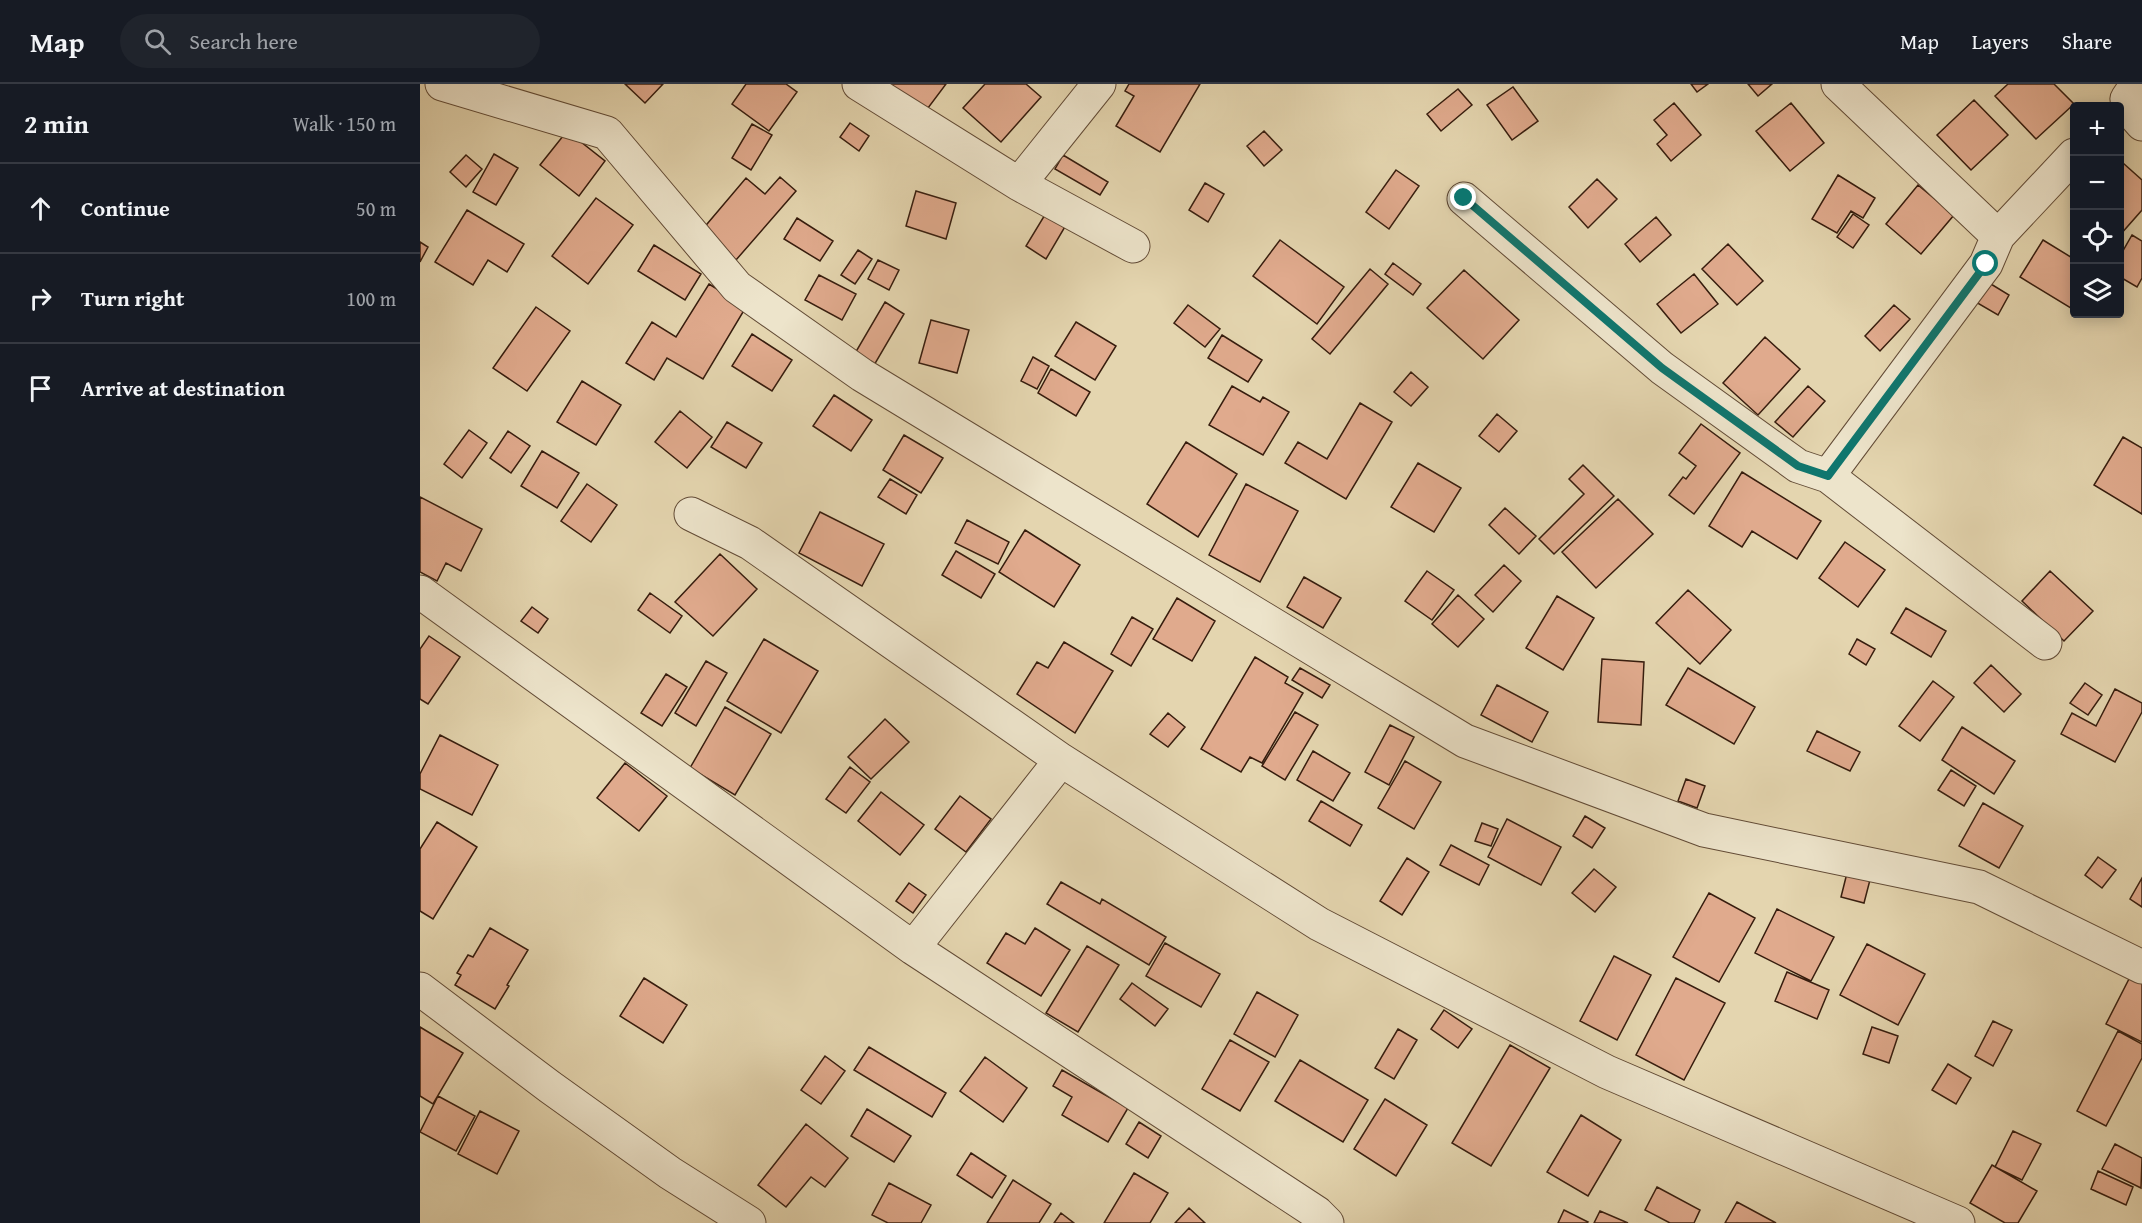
<!DOCTYPE html>
<html lang="en">
<head>
<meta charset="utf-8">
<style>
	body { margin:0; font-family:"Gentium Book Plus",serif; background:#20242c; color:#f1f3f6 }
	.controls { position:absolute; right:18px; top:18px; display:grid; overflow:hidden; border-radius:6px; box-shadow:0 3px 15px #0003 }
	.controls button { width:54px; height:54px; display:grid; place-items:center; padding:0; border:0; border-bottom:2px solid #363941; background:#171b24; color:#f1f3f6; font:30px sans-serif }
	.stop { position:absolute; width:18px; height:18px; margin:-14px; border:4px solid #0f766e; border-radius:50%; background:#fff }
	.stop.end { background:#0f766e; border-color:#fff; box-shadow:0 2px 6px #0008 }
	.list { margin:0; padding:0; list-style:none }
	h2 { display:flex; justify-content:space-between; align-items:center; height:78px; margin:0; padding:0 24px; font-size:26px }
	h2 small { font-size:20px; font-weight:400; color:#9ea1a6 }
	.list li { display:grid; grid-template-columns:39px 1fr auto; gap:18px; align-items:center; box-sizing:border-box; height:90px; padding:0 24px; border-top:2px solid #363941 }
	.list b { display:block; font-size:22px; white-space:nowrap }
	.list em { font-size:20px; font-style:normal; color:#9ea1a6 }
	.icon { flex:none; width:33px; height:33px; fill:none; stroke:currentColor; stroke-width:2; stroke-linecap:round; stroke-linejoin:round }
	.map { position:relative; flex:none; width:1722px; height:1139px; overflow:hidden }
	header { display:flex; align-items:center; gap:36px; box-sizing:border-box; height:84px; padding:0 30px; background:#171b24; border-bottom:2px solid #363941 }
	header strong { font-size:28px }
	nav { display:flex; gap:33px; margin-inline-start:auto; font-size:21px }
	.search { width:420px; height:54px; background:#20242c; display:flex; align-items:center; gap:15px; box-sizing:border-box; padding:0 21px; border-radius:33px; color:#9ea1a6; font-size:22px }
	main { display:flex }
	aside { flex:1; background:#171b24 }
	.map>svg:first-child { display:block }
</style>
</head>
<body>
<header>
<strong>Map</strong>
<div class="search"><svg class="icon" aria-label="search" viewBox="0 0 24 24"><circle cx="10" cy="10" r="6"/><path d="M15 15l6 6"/></svg>Search here</div>
<nav><a>Map</a><a>Layers</a><a>Share</a></nav>
</header>
<main>
<aside>
<h2>2 min<small>Walk · 150 m</small></h2>
<ul class="list">
<li><svg class="icon" aria-label="ahead" viewBox="0 0 24 24"><path d="M12 20V5M6 11l6-6 6 6"/></svg><div><b>Continue</b></div><em>50 m</em></li>
<li><svg class="icon" aria-label="right" viewBox="0 0 24 24"><path d="M7 20v-9h11M14 6l5 5-5 5"/></svg><div><b>Turn right</b></div><em>100 m</em></li>
<li><svg class="icon" aria-label="arrive" viewBox="0 0 24 24"><path d="M6 21V4h12l-3 4 3 4H6"/></svg><div><b>Arrive at destination</b></div></li>
</ul>
</aside>
<div class="map">
<svg width="1722" height="1139" viewBox="0 0 1722 1139">
	<rect width="100%" height="100%" fill="#e4d5af"/>
	<filter id="stains"><feTurbulence type="fractalNoise" baseFrequency=".00333" numOctaves="4"/><feColorMatrix values="0 0 0 0 .2 0 0 0 0 .09 0 0 0 0 .02 0 0 0 .5 -.17"/></filter>
	<radialGradient id="worn" r=".72"><stop offset=".6" stop-color="#630" stop-opacity="0"/><stop offset="1" stop-color="#630" stop-opacity=".3"/></radialGradient>
	<path fill="#e0aa8d" stroke="#371d0e" stroke-width="1.5" d="M205,0H243L225,19Z
		M326,0H366L377,8L349,47L312,20Z
		M469,0H526L505,28Z
		M565,0H606L621,13L581,58L543,24Z
		M709,0H780L740,68L696,42L714,12L705,7Z
		M1271,0H1288L1277,8Z
		M1328,0H1352L1338,12Z
		M1588,0H1634L1654,20L1616,55L1575,12Z
		M1093,3L1118,37L1092,56L1067,21Z
		M1038,5L1052,21L1021,47L1007,30Z
		M1554,16L1588,51L1551,86L1517,51Z
		M1254,19L1281,51L1251,77L1237,60L1247,51L1234,36Z
		M1371,19L1404,59L1370,87L1336,47Z
		M430,39L449,52L439,67L420,53Z
		M332,40L352,51L331,86L312,74Z
		M147,47L185,77L159,112L120,81Z
		M844,47L862,66L844,82L827,62Z
		M74,70L98,84L76,121L53,108Z
		M46,71L62,85L46,103L30,88Z
		M643,71L688,98L680,111L635,85Z
		M1703,79L1722,96V126L1700,151V83Z
		M976,86L999,102L969,145L946,128Z
		M1418,91L1455,114L1443,134L1431,127L1417,149L1392,135Z
		M360,93L376,107L316,176L282,146L326,94L345,110Z
		M1177,95L1197,115L1168,144L1149,123Z
		M785,99L804,110L788,138L769,126Z
		M1498,101L1534,131L1501,170L1466,140Z
		M496,107L536,119L526,155L486,142Z
		M176,114L213,141L168,200L132,172Z
		M47,126L104,160L87,188L68,176L53,201L15,178Z
		M626,129L646,141L626,175L606,162Z
		M1433,130L1449,141L1433,164L1417,153Z
		M1236,133L1251,151L1220,178L1205,160Z
		M377,134L413,157L400,177L364,155Z
		M1712,151L1722,157V194L1717,203L1700,193V172Z
		M860,156L924,203L897,240L833,192Z
		M1623,156L1654,175V226L1600,193Z
		M0,158L8,163L0,178Z
		M1308,160L1343,197L1317,221L1282,185Z
		M234,161L281,190L265,216L218,187Z
		M438,166L452,175L435,200L421,191Z
		M458,176L479,186L469,206L448,195Z
		M973,179L1001,200L993,211L965,190Z
		M950,185L968,200L910,270L892,255Z
		M1044,186L1099,236L1063,275L1007,224Z
		M1274,190L1298,220L1261,249L1237,220Z
		M399,191L436,210L422,236L385,216Z
		M1566,197L1589,211L1578,231L1554,217Z
		M289,200L326,223L283,295L247,274L234,296L206,279L232,238L256,253Z
		M465,218L484,230L453,283L434,271Z
		M768,221L800,245L785,263L754,239Z
		M1474,221L1490,235L1460,267L1445,252Z
		M116,223L150,247L107,307L73,284Z
		M511,236L549,246L537,289L499,279Z
		M656,238L696,262L675,296L635,272Z
		M332,250L372,276L352,307L312,282Z
		M802,251L842,276L828,298L788,274Z
		M1345,253L1380,285L1338,331L1303,299Z
		M613,273L629,282L617,305L601,297Z
		M631,285L670,308L656,332L618,309Z
		M991,288L1008,303L991,322L974,308Z
		M162,297L201,321L176,361L137,338Z
		M812,302L840,318L843,313L869,328L843,371L789,341Z
		M1388,302L1405,317L1373,353L1355,338Z
		M414,311L452,336L431,367L393,342Z
		M940,319L972,338L926,415L865,379L878,358L907,375Z
		M260,327L292,353L267,384L235,358Z
		M1077,330L1097,347L1079,368L1059,352Z
		M307,338L342,359L326,384L291,363Z
		M1281,340L1320,369L1274,430L1249,411L1263,393L1266,395L1276,382L1259,369Z
		M49,346L67,359L42,394L24,380Z
		M88,347L110,362L91,389L70,374Z
		M484,351L523,374L501,409L463,386Z
		M1703,353L1722,364V430L1674,401Z
		M766,358L817,390L778,453L727,420Z
		M122,367L159,389L137,424L101,402Z
		M998,379L1041,404L1014,448L971,423Z
		M1163,381L1194,412L1134,470L1119,455L1164,410L1149,395Z
		M1322,388L1401,437L1377,475L1332,447L1322,463L1289,442Z
		M470,395L497,411L486,430L458,413Z
		M167,400L197,421L171,458L141,437Z
		M826,400L878,427L840,498L789,471Z
		M0,413L62,445L41,487L26,479L17,497L0,488Z
		M1198,415L1233,450L1176,504L1142,468Z
		M1085,424L1116,452L1099,470L1069,441Z
		M400,428L464,460L442,502L379,469Z
		M547,436L589,458L578,480L535,459Z
		M605,446L660,481L634,523L579,488Z
		M1425,458L1465,486L1438,523L1399,494Z
		M536,467L575,490L561,514L522,491Z
		M300,470L337,505L293,552L255,518Z
		M1084,481L1101,497L1073,528L1055,511Z
		M1007,487L1034,506L1012,536L985,517Z
		M1630,487L1673,527L1644,557L1602,517Z
		M884,493L921,514L903,544L867,523Z
		M1268,506L1311,546L1280,580L1236,539Z
		M230,509L262,532L250,549L218,526Z
		M1038,511L1064,535L1038,563L1012,540Z
		M1137,512L1174,534L1143,586L1106,564Z
		M757,514L795,537L772,577L733,555Z
		M112,523L128,535L118,549L101,537Z
		M1486,524L1526,547L1511,573L1471,549Z
		M712,533L733,545L711,582L691,570Z
		M9,552L40,573L8,620L0,615V565Z
		M344,555L398,587L361,649L307,617Z
		M1437,555L1455,565L1446,581L1429,570Z
		M644,558L693,587L655,649L597,610L617,578L628,584Z
		M835,573L868,593L865,599L883,609L842,679L830,673L821,688L781,665Z
		M1182,575L1224,578L1221,641L1178,638Z
		M286,577L307,589L276,642L255,629Z
		M1571,581L1601,610L1584,628L1554,599Z
		M880,584L910,601L902,614L872,596Z
		M1268,584L1335,623L1314,660L1246,621Z
		M246,590L267,603L242,642L221,629Z
		M1513,597L1534,613L1500,657L1479,642Z
		M1665,599L1682,611L1668,631L1650,619Z
		M1077,601L1128,628L1112,658L1061,631Z
		M1695,605L1722,619V628L1695,678L1641,650L1652,629L1676,642Z
		M305,623L351,650L315,711L270,684Z
		M875,628L898,641L865,696L842,682Z
		M748,629L765,643L748,663L730,650Z
		M465,635L489,658L451,695L428,673Z
		M970,641L994,653L969,701L945,688Z
		M1542,643L1595,677L1574,710L1522,676Z
		M1397,647L1440,668L1430,687L1387,667Z
		M20,651L78,681L52,731L0,705V690Z
		M893,667L930,689L913,717L877,696Z
		M985,677L1021,698L994,745L958,724Z
		M205,679L247,712L219,747L177,714Z
		M430,683L450,698L426,729L406,715Z
		M1531,686L1556,702L1544,722L1518,706Z
		M1266,695L1285,702L1277,724L1258,717Z
		M461,708L504,741L480,771L438,737Z
		M540,712L571,735L546,768L515,745Z
		M901,717L942,741L930,762L889,737Z
		M1563,719L1603,742L1579,784L1539,762Z
		M1165,732L1185,744L1172,764L1153,752Z
		M1087,735L1141,763L1121,801L1068,773Z
		M17,738L57,763L13,835L0,827V765Z
		M1062,739L1078,745L1071,762L1055,757Z
		M1031,761L1069,781L1059,801L1020,781Z
		M1678,773L1696,786L1682,804L1665,791Z
		M987,774L1009,788L982,831L960,817Z
		M1174,785L1196,803L1175,828L1152,809Z
		M1428,785L1451,792L1444,819L1421,813Z
		M1722,794V823L1710,815Z
		M641,798L680,820L682,815L746,853L729,881L627,820Z
		M489,799L506,811L493,829L476,817Z
		M1289,809L1335,834L1299,898L1253,873Z
		M1357,825L1414,853L1391,897L1335,869Z
		M70,844L108,866L87,901L89,902L75,925L35,901L41,891L37,889L48,871L53,873Z
		M615,844L650,866L621,912L567,879L586,849L605,860Z
		M745,859L800,890L781,923L726,892Z
		M1447,860L1505,890L1478,941L1420,911Z
		M667,862L699,881L658,948L626,929Z
		M1194,872L1231,891L1197,956L1160,937Z
		M1367,888L1409,906L1397,935L1355,917Z
		M1710,893L1722,899V958L1686,940Z
		M224,894L267,921L243,959L200,932Z
		M1256,894L1305,919L1264,996L1216,971Z
		M712,899L748,925L735,942L700,915Z
		M837,908L878,931L855,973L814,950Z
		M1024,926L1052,945L1038,964L1011,945Z
		M1573,937L1592,946L1573,982L1555,972Z
		M0,943L43,969L13,1020L0,1012Z
		M1452,943L1478,952L1469,979L1443,970Z
		M978,945L997,956L974,995L955,984Z
		M1698,947L1722,960V974L1686,1042L1657,1027Z
		M810,956L849,978L820,1027L782,1005Z
		M1090,961L1130,984L1071,1082L1032,1059Z
		M449,963L526,1009L512,1033L434,986Z
		M405,972L425,987L401,1020L381,1006Z
		M565,973L607,1004L583,1038L540,1007Z
		M880,976L948,1016L923,1058L855,1017Z
		M1528,980L1551,994L1536,1020L1512,1006Z
		M642,986L708,1024L688,1058L642,1031L652,1013L633,1002Z
		M18,1012L55,1032L36,1067L0,1048Z
		M965,1015L1007,1041L976,1092L934,1065Z
		M447,1025L491,1052L474,1078L431,1052Z
		M60,1027L99,1047L77,1090L38,1070Z
		M1161,1031L1201,1056L1168,1112L1127,1088Z
		M719,1038L741,1052L728,1074L706,1060Z
		M386,1040L428,1074L405,1103L391,1093L366,1123L338,1101Z
		M1593,1047L1621,1060L1602,1096L1575,1083Z
		M1695,1060L1722,1074L1721,1104L1682,1085Z
		M551,1069L586,1092L572,1114L537,1091Z
		M1572,1081L1617,1107L1598,1139H1585L1550,1119Z
		M1678,1087L1713,1103L1706,1121L1671,1105Z
		M714,1089L748,1109L730,1139H684Z
		M593,1096L631,1120L619,1139H567Z
		M469,1099L511,1121L501,1139H468L452,1131Z
		M1237,1103L1280,1126L1274,1139H1250L1225,1126Z
		M1317,1118L1356,1139H1305Z
		M769,1124L785,1139H755Z
		M1144,1126L1168,1138L1167,1139H1138Z
		M1180,1127L1208,1139H1174Z
		M641,1129L654,1139H634Z"/>
	<g fill="none" stroke-linecap="round" stroke-linejoin="round">
		<g stroke="#624b36" stroke-width="35">
			<path id="minor" d="M22,0L187,49L317,203L442,291L1045,657L1284,746L1559,803L1722,883
				M439,0L599,100L713,162
				M1418,0L1578,152
				M1717,0L1707,15L1715,32L1722,40
				M599,100L679,0
				M1044,115L1242,284L1378,382L1408,392L1625,559
				M1408,392L1566,180L1578,152L1654,71
				M271,430L330,459L641,676L899,840L1187,988L1538,1139
				M0,508L493,864L897,1129L907,1139
				M493,864L641,676
				M0,905L130,1003L250,1089L329,1139"/>
		</g>
		<use href="#minor" stroke="#ede4cb" stroke-width="33"/>
	</g>
	<g fill="none" stroke-linecap="round" stroke-linejoin="round">
		<path stroke="#0f766e" stroke-width="8" d="M1044,114L1242,284L1378,382L1408,392L1566,180"/>
	</g>
	<rect width="100%" height="100%" filter="url(#stains)"/>
	<rect width="100%" height="100%" fill="url(#worn)"/>
</svg>
<div class="controls">
<button>+</button>
<button>−</button>
<button><svg class="icon" aria-label="locate" viewBox="0 0 24 24"><circle cx="12" cy="12" r="6"/><path d="M12 2v4M12 18v4M2 12h4M18 12h4"/></svg></button>
<button><svg class="icon" aria-label="layers" viewBox="0 0 24 24"><path d="M12 4l9 5-9 5-9-5zM3 14l9 5 9-5"/></svg></button>
</div>
<div class="stop" style="left:1566px;top:180px"></div>
<div class="stop end" style="left:1044px;top:114px"></div>
</div>
</main>
</body>
</html>
